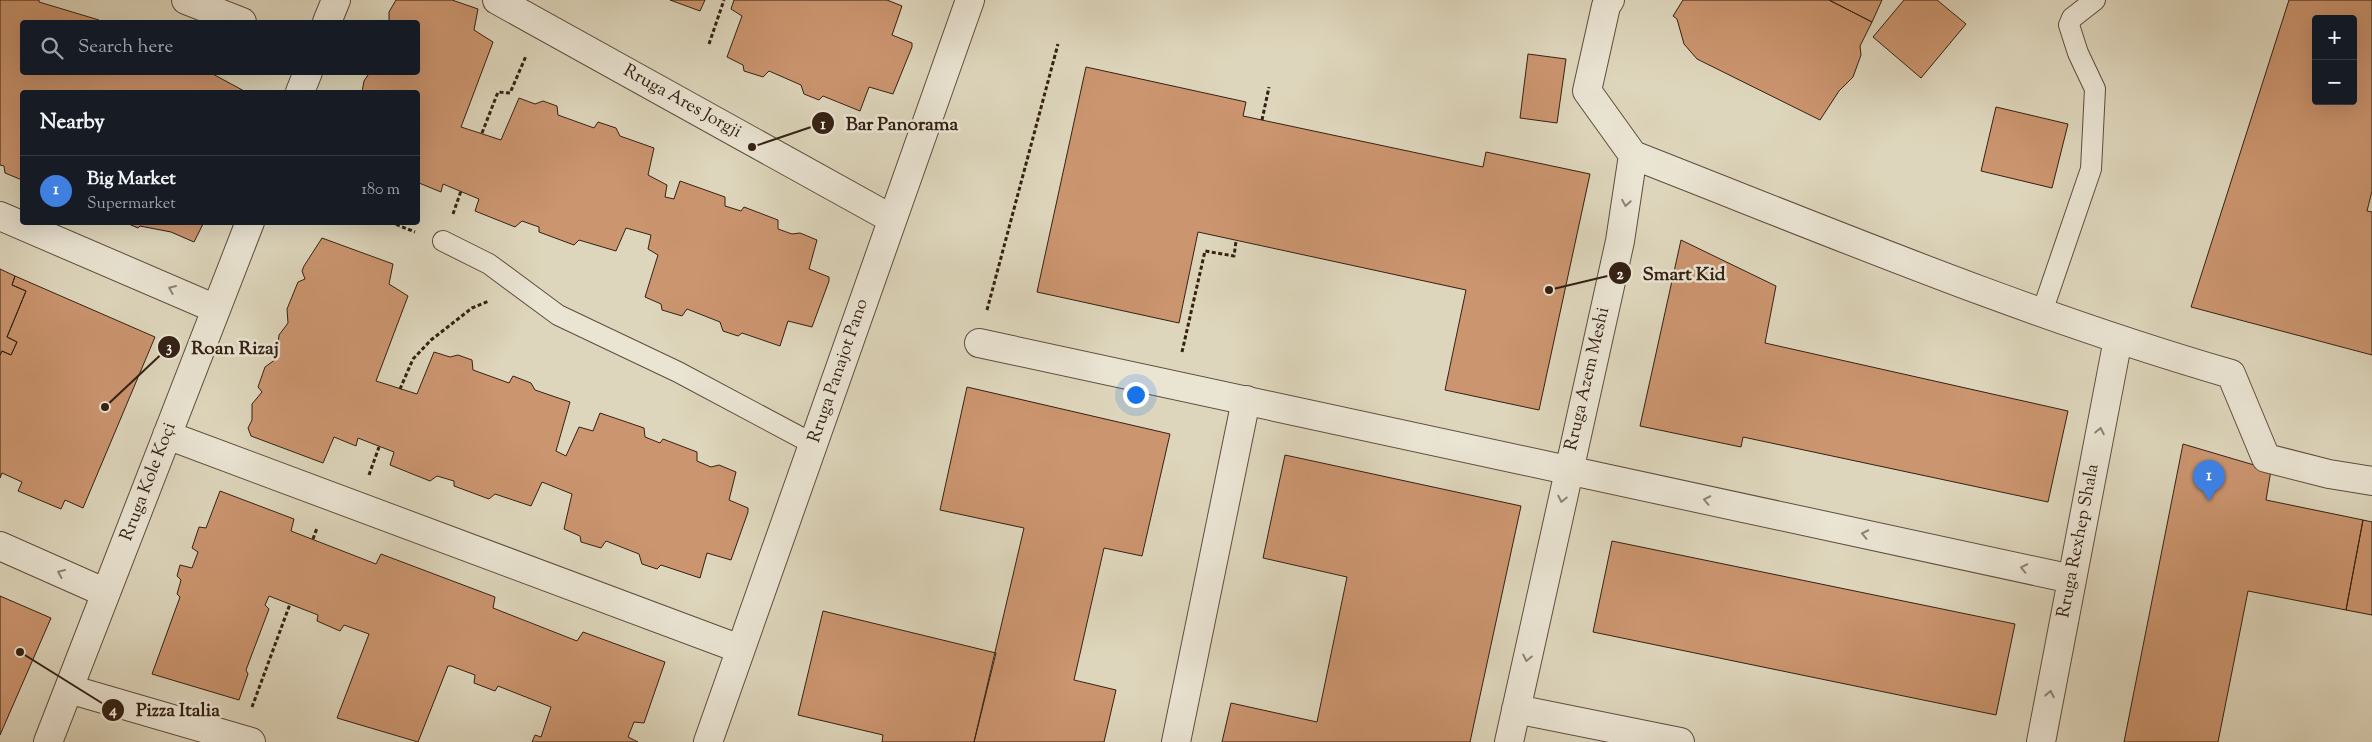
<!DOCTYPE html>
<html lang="en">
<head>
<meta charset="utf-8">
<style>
	body { margin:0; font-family:"Sorts Mill Goudy",serif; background:#242831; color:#f1f3f6 }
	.controls { position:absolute; right:15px; top:15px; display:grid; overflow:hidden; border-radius:5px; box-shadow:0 5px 20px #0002 }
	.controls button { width:45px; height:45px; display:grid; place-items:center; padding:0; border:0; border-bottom:1px solid #363941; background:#171b24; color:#f1f3f6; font:25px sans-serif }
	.you { position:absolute; left:1135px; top:394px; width:18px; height:18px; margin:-12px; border:4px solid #fff; border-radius:50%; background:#1a73e8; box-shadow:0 0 0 8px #1a73e833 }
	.badge { display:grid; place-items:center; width:32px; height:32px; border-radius:50%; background:#1a73e8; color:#fff; font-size:16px; font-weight:700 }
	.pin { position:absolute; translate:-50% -41px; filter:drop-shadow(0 1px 2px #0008) }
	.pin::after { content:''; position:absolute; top:26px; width:18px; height:15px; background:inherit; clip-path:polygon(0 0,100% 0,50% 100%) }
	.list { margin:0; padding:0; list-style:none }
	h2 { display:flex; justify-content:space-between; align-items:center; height:65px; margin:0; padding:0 20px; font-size:21px }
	h2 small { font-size:16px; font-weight:400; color:#9ea1a6 }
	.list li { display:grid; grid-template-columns:32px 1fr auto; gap:15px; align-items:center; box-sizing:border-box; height:70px; padding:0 20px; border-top:1px solid #363941 }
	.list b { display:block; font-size:19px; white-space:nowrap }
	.list p { margin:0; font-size:16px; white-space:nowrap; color:#9ea1a6 }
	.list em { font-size:16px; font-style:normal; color:#9ea1a6 }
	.icon { flex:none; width:28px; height:28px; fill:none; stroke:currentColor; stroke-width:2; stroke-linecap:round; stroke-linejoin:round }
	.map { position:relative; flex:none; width:2372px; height:742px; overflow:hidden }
	.search { position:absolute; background:#171b24; box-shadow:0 5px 20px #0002; left:20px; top:20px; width:400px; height:55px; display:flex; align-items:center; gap:12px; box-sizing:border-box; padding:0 18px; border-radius:5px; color:#9ea1a6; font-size:19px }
	.panel { position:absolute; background:#171b24; box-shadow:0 5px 20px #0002; left:20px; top:90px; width:400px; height:135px; border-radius:5px }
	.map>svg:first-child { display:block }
</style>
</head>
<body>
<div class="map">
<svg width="2372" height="742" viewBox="0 0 2372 742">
	<rect width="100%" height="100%" fill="#ded6bc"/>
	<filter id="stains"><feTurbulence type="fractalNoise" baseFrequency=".004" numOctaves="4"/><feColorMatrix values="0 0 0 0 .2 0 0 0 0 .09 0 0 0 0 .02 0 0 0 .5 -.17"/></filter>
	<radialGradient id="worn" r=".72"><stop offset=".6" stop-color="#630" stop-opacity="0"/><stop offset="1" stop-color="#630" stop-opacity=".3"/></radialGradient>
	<path fill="#cb956f" stroke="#342113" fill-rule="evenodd" d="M0,0H39V2L99,20L100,22H22V72H209L246,92H22V180L5,173L4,166L0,165Z
		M396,0H452L478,9L474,30L493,42L461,127L501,140L519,98L535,104L543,101L557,106L558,115L594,128L598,122L616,128L620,136L654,148L648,175L667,185L665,197L674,199L680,181L725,197V206L741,211L744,207L778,220V229L792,234L800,233L817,240L809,269L829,277V281L812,327L788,321L780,346L742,333L738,336L723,331L720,322L687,309L682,316L662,310L661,304L645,297L658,255L648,249L651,235L626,228L616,251L579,240L574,245L539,232V227L522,221L515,227L475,211L479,199L443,184L441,192L419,183L418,187V92H362L364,81L370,72H418V22H389V12Z
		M670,0H705L700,11Z
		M734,0H887L902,6L892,35L912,43V47L893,94L869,87L860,111L823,96L819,100L804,94L801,85L769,71L763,77L744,71L743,65L727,57L742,16L731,9Z
		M1683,0H1829L1872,22L1860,46L1861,55L1853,77L1839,91L1820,120L1697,59L1684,44L1677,19L1673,16Z
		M1829,0H1882L1872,22Z
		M1904,0H1937L1966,24L1921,78L1873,37Z
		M2289,0H2372V191L2367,211L2372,212V355L2191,307ZM2316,19H2353V101H2316Z
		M1528,54L1566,59L1557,123L1520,118Z
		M1086,67L1246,102L1243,116L1483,167L1486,152L1590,174L1539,410L1445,390L1466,290L1198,232L1179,323L1037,292Z
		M1996,107L2068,124L2052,188L1981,171Z
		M124,222H204L194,242L171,232L140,226L138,228Z
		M322,238L393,264L389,284L408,296L376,381L417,394L434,352L450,357L458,355L472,360L473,370L509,383L513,376L531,383L535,390L570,402L556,451L566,456L579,427L593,431L600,413L644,428L645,437L660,443L663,439L697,452V461L711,467L719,465L736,472L729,500L748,508V512L731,560L707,553L700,578L661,565L657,569L642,564L639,554L606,541L601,548L581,542L580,536L564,529L572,494L542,482L531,506L495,494L489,499L454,486V481L437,476L430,481L390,465L394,452L358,438L356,446L334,437L323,463L251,436L248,428L252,420V404L262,392L258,387L265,367L276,359L279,335L288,323L287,309L298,282L305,279L302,271L304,266Z
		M1681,240L1776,286L1765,343L2068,411L2048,502L1743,437L1741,447L1640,426Z
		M0,269L15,276L12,285L26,291L7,337L17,342L11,355L2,351L0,355Z
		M15,276L155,337L83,508L65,500L61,509L18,491L22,482L2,473L0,478V355L2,351L11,355L17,342L7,337L26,291L12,285Z
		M967,387L1170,434L1142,556L1104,548L1074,680L1116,690L1104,742H974L1024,528L940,510Z
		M2183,444L2271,470L2266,500L2363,520L2346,610L2248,591L2218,742H2124Z
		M1285,455L1521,506L1470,742H1222L1231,703L1317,722L1347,577L1263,558Z
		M220,491L294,519L291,531L376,564L381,554L495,597L493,608L577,641L583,632L665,662L644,723L634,722L628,737L638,742H532L535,735L541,737L551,707L498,686L495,691L474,683L475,675L451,666H448L418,742L337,718L369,634L344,625L340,631L317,621L318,615L269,596L265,605L269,609L246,670L248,674L239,700L152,674L180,597L177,594L181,580L177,576L180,565L192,568L198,552L192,548L199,527L206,528Z
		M2363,520L2372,522V615L2346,610Z
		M1612,541L2015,624L1996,715L1593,632Z
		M0,596L51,618L0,735Z
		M823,611L996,653L974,742H882L883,735L798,715Z"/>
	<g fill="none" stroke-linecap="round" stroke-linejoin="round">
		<g stroke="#5e4e3d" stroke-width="22">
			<path id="service" d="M443,241L489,264L558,315L678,372L813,444
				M2042,312L2091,169L2095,89L2078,53L2069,25L2072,18L2095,0"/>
		</g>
		<g stroke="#5e4e3d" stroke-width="30">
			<path id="pedestrian" d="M1176,742L1246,400"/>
		</g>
		<g stroke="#5e4e3d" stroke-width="30">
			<path id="minor" d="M186,0L242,22
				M497,0L892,219
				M327,22L336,0
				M300,92L308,72
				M1633,155C1830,232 2027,315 2231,374L2266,458L2329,474L2372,481
				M0,216L216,309
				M979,343L2072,579
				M167,435L740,649
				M0,546L106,593
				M69,689L251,742
				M1516,709L1680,742
				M48,742L250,222
				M708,742L970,0
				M1509,742L1620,241L1633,155L1587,91L1606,6L1610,0
				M2041,742L2118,339"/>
		</g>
		<path stroke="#342113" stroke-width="3" stroke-dasharray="4 2.5" stroke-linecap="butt" d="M709,44L724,0
			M1262,120L1269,87
			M482,133L498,92L510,93L526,56
			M453,214L461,191
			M390,222L415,232
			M987,310L1058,44
			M1182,352L1205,251L1234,256L1236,241
			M400,389L413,359L431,340L472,308L489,301
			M369,475L379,447
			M313,539L317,528
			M252,707L290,604"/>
		<use href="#service" stroke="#eae4d3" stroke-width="20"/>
		<use href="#pedestrian" stroke="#eae4d3" stroke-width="28"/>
		<use href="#minor" stroke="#eae4d3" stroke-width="28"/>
	</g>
	<defs><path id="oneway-chevron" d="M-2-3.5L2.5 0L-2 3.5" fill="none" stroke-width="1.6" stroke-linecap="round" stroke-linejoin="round" transform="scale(1.25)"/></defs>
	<g stroke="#8f8273">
		<use href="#oneway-chevron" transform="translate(1626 203) rotate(99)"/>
		<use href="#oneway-chevron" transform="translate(172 289) rotate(-157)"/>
		<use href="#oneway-chevron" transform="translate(2100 431) rotate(-79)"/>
		<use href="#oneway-chevron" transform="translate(1562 499) rotate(102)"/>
		<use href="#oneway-chevron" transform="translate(1707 500) rotate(-168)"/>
		<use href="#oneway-chevron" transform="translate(1865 534) rotate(-168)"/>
		<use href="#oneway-chevron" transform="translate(2024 568) rotate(-168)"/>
		<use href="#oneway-chevron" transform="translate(61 573) rotate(-156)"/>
		<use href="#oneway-chevron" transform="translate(1527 658) rotate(102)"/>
		<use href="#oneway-chevron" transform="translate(2050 694) rotate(-79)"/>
	</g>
	<g text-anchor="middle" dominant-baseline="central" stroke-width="5" stroke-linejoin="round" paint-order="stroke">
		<g font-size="18" fill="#342113" stroke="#eae4d3">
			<text transform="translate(682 102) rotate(29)">Rruga Ares Jorgji</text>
			<text transform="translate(839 371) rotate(-71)">Rruga Panajot Pano</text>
			<text transform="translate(1588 379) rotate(-77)">Rruga Azem Meshi</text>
			<text transform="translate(149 482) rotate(-69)">Rruga Kole Koçi</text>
			<text transform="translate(2079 541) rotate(-79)">Rruga Rexhep Shala</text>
		</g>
	</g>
	<path fill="none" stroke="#342113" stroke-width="2" d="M752 147L823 123M1549 290L1620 273M105 407L169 347M20 652L113 710"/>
	<g fill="#342113" stroke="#eae4d3" stroke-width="2">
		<circle cx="752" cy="147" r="5"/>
		<circle cx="1549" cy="290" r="5"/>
		<circle cx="105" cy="407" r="5"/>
		<circle cx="20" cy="652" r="5"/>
		<circle cx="823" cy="123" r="12"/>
		<circle cx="1620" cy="273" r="12"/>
		<circle cx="169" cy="347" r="12"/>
		<circle cx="113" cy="710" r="12"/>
	</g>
	<g font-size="15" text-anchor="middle" font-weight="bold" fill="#fff">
		<text x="823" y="129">1</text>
		<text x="1620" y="279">2</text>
		<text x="169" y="352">3</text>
		<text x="113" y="715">4</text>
	</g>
	<g font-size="19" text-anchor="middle" font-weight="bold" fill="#342113" stroke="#eae4d3" stroke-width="5" stroke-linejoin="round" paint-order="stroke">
		<text x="902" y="130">Bar Panorama</text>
		<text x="1684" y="280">Smart Kid</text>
		<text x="235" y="354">Roan Rizaj</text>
		<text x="178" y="716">Pizza Italia</text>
	</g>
	<rect width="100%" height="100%" filter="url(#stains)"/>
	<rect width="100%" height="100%" fill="url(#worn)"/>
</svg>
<div class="controls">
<button>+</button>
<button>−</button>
</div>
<div class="you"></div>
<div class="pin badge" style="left:2209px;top:501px;background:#3f7fe0">1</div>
<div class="search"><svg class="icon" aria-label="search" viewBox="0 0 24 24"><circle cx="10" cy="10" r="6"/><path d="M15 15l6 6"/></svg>Search here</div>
<section class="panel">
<h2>Nearby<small></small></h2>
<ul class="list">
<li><span class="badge" style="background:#3f7fe0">1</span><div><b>Big Market</b><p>Supermarket</p></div><em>180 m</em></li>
</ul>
</section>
</div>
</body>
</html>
